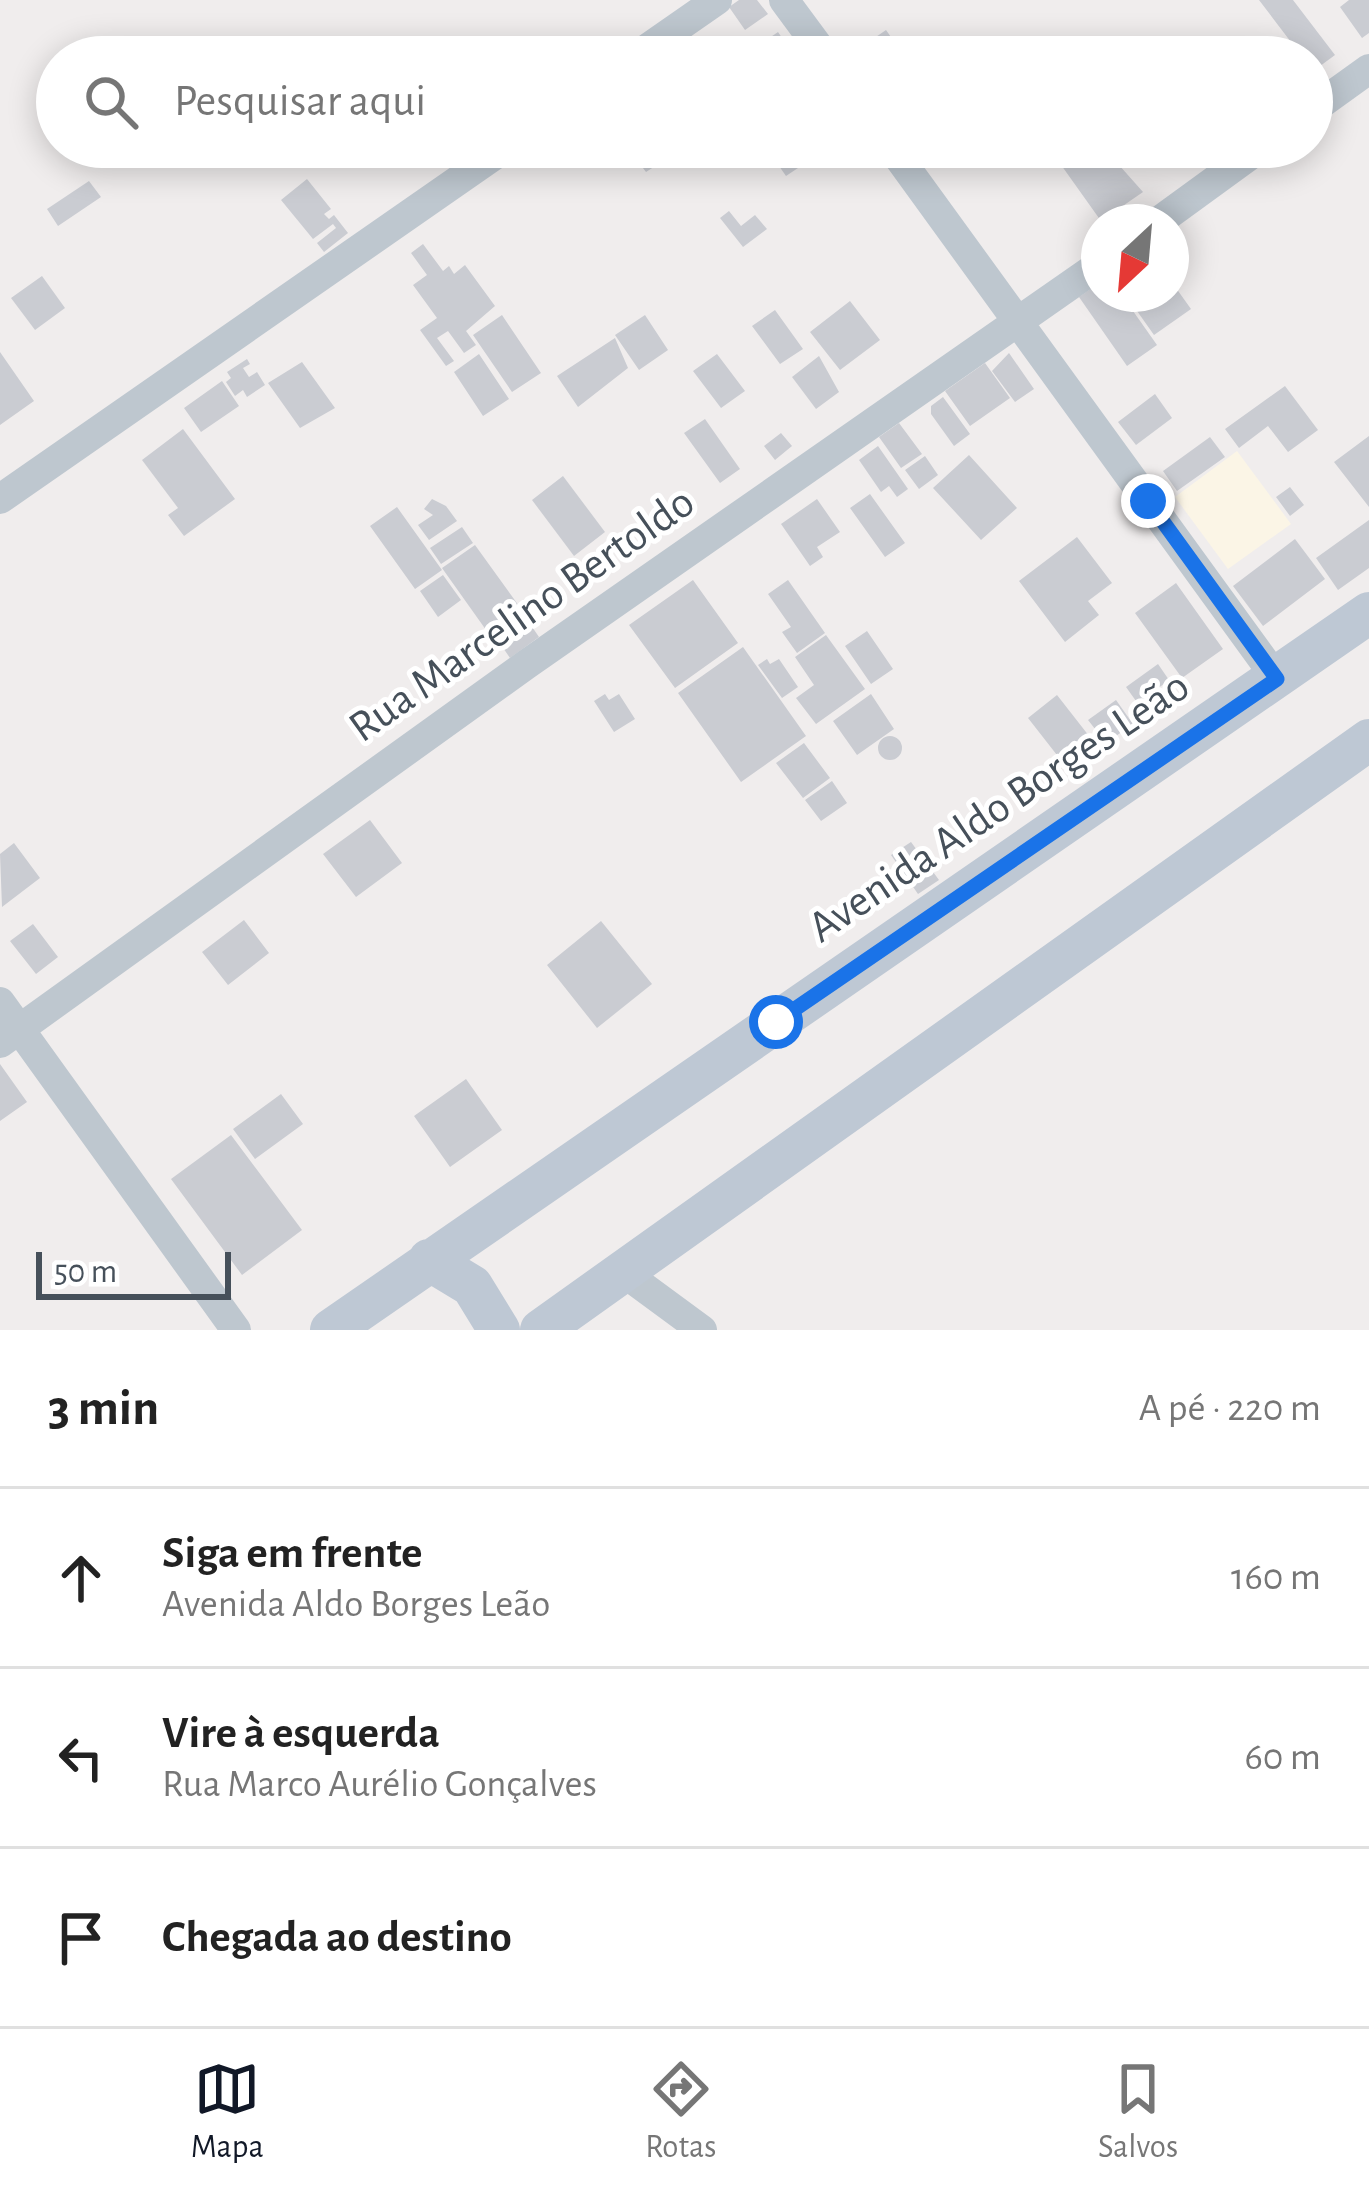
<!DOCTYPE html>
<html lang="pt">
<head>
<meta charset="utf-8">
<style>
	body { margin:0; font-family:"Alegreya Sans",sans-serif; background:#f6f6f6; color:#222 }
	.compass { position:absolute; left:1081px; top:204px; width:108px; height:108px; border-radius:50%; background:#fff; box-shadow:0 6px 30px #0003; rotate:206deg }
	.scale { position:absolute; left:36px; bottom:30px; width:195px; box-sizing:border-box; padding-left:12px; border:6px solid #46505a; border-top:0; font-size:33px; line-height:42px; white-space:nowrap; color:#46505a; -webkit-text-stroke:9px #fff; paint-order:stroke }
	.stop { position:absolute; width:36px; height:36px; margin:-27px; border:9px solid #1a73e8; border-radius:50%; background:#fff }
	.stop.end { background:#1a73e8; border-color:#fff; box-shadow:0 3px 12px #0008 }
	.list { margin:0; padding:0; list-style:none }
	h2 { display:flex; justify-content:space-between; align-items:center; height:156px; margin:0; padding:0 48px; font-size:51px }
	h2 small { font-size:39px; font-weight:400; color:#767676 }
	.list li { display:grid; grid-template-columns:78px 1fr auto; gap:36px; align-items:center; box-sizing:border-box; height:180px; padding:0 48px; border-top:3px solid #e0e0e0 }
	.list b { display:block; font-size:45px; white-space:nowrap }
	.list p { margin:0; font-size:39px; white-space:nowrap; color:#767676 }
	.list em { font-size:39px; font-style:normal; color:#767676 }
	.icon { flex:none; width:66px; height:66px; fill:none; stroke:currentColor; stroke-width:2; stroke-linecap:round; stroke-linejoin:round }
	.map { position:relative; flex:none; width:1369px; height:1330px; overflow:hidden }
	.search { position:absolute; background:#fff; box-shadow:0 6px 30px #0003; left:36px; right:36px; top:36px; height:132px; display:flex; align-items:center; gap:30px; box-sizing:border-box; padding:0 42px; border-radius:66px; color:#767676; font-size:45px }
	.sheet { height:696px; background:#fff }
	nav { display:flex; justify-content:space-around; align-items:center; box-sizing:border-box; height:168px; border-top:3px solid #e0e0e0; background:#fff; font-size:33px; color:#767676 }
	nav a { display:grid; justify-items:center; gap:6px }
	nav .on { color:#111827 }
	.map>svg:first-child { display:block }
</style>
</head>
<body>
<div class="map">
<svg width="1369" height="1330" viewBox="0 0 1369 1330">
	<rect width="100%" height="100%" fill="#f0eded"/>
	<path fill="#fbf5e6" d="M1237,451L1291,524L1228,569L1175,497Z"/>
	<path fill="#caccd2" d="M739,0H757L768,14L745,30L729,7Z
		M1259,0H1293L1335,55L1312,72V57H1288L1297,50Z
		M1349,0H1369V33L1362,38L1340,7Z
		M886,30L905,57H857L854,52Z
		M778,32L795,57H763L756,47Z
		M611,147H658L666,159L646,172L637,160L625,168Z
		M779,147H801L810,160L786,176L770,153Z
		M1079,147H1103L1143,192L1101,221L1059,162Z
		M307,179L331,209L324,214L329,219L334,215L348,233L324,252L317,243L336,228L333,224L313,239L281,200Z
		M89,181L101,197L58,226L47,209Z
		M729,211L741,226L755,215L767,229L743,247L720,218Z
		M423,244L443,271L449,266L454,274L465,265L495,306L466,331L476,345L464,353L448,331L437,338L454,361L446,366L420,330L437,318L413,285L427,275L411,253Z
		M42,276L65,308L35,330L11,298Z
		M1171,281L1191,309L1154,335L1125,294H1171Z
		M1099,283V294H1121L1157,345L1127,366L1079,297Z
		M850,301L880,340L840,370L810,332Z
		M775,310L803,349L780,364L752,326Z
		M502,315L541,373L512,392L473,335Z
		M645,315L668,350L639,370L615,335Z
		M615,338L628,368L578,407L557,376Z
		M0,352L34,401L0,425Z
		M1009,353L1034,389L1015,402L992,371Z
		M479,354L509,399L483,416L454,372Z
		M717,354L745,391L721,408L693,371Z
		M819,356L839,392L816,409L792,377Z
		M247,359L250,364L243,368L249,377L257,372L265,385L247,397L243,390L235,396L226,382L231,378L227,372Z
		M302,362L335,408L300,428L268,383Z
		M985,363L1010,398L970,426L945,391Z
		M222,381L239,406L201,432L184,408Z
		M1285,386L1318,430L1288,452L1268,426L1239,448L1225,429Z
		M1155,394L1172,418L1136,445L1118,422Z
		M943,397L970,434L954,446L931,414V406Z
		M705,419L740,469L720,483L684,433Z
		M899,423L922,454L901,468L879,437Z
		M183,429L235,499L184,536L168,515L178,508L142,460Z
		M781,433L792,446L775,460L764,446Z
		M1369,436V507L1334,462Z
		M1210,437L1225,457L1177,491L1163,471Z
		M878,446L908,489L897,497L889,486L881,492L859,460Z
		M969,455L1017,508L981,540L933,488Z
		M925,456L938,475L919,489L905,470Z
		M563,476L605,532L574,556L532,500Z
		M1290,487L1304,505L1290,516L1276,497Z
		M870,494L905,543L885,557L850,508Z
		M432,499L446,506L457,521L429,540L418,525L433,515L424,509Z
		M817,499L840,532L817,547L823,557L810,566L781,524Z
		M397,507L442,570L415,589L370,526Z
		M1369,520V568L1338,590L1316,558Z
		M462,527L473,543L441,564L430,548Z
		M1077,537L1112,583L1088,601L1099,615L1065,642L1019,581Z
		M1295,539L1325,579L1263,626L1233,586Z
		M475,545L524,613L491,637L442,568Z
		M443,575L461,600L438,617L420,591Z
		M693,580L738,643L675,688L629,625Z
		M788,580L825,633L797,653L782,632L791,627L768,594Z
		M1176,583L1223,649L1182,678L1135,613Z
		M526,618L539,637L510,658L497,639Z
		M867,631L893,669L871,684L845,646Z
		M826,635L865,689L816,724L796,698L814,685L795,657Z
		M743,647L806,736L741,782L678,693Z
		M767,659L770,664L779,659L798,687L782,698L758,665Z
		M1158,664L1169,680L1157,689L1166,701L1146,715L1126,687Z
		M605,694L609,700L619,694L635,719L614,732L594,701Z
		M871,694L894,729L857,755L833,721Z
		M1057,695L1100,750L1071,773L1028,718Z
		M1116,700L1133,724L1106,743L1088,720Z
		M878 748a12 12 0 1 1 24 0a12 12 0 1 1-24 0Z
		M804,743L830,778L803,798L776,763Z
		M832,781L847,803L821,821L805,800Z
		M370,820L402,863L356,897L323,854Z
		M911,842L939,880L918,894L891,855Z
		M14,843L40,878L2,907L0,854Z
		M244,920L269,953L228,985L202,952Z
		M601,921L652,984L597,1028L547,965Z
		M33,924L58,957L36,974L10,941Z
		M0,1064L27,1102L0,1121Z
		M466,1079L502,1130L450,1167L414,1116Z
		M281,1094L303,1124L255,1159L233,1129Z
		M231,1135L302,1230L242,1275L171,1179Z"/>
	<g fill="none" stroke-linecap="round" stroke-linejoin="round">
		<path stroke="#bec7cf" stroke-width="30" d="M784,0L826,57
			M635,57L717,0
			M1312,110L1369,69
			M891,147L1277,679
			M1158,222L1261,147
			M0,499L506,147
			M0,1002L236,1330
			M0,1043L527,664L1099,265
			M623,1272L702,1330"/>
		<path stroke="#bec8d4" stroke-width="42" d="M429,1260L472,1286L499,1330
			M331,1330L1369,613
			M541,1330L1369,740"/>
	</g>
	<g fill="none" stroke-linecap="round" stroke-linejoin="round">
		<path stroke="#1a73e8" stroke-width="15" d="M776,1022L1277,679L1148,501"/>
	</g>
	<g text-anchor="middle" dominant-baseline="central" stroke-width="10" stroke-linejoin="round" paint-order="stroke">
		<g font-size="45" fill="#46505a" stroke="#fff">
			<text transform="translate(522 615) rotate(-35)">Rua Marcelino Bertoldo</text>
			<text transform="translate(999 807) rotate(-34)">Avenida Aldo Borges Leão</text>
		</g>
	</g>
</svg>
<svg class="compass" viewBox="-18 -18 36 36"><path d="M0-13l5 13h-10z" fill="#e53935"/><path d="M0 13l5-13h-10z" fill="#767676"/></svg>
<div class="scale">50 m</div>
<div class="stop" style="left:776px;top:1022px"></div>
<div class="stop end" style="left:1148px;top:501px"></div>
<div class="search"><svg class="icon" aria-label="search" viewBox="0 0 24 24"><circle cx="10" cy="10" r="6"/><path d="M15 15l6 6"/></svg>Pesquisar aqui</div>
</div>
<section class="sheet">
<h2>3 min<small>A pé · 220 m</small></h2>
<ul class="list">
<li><svg class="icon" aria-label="ahead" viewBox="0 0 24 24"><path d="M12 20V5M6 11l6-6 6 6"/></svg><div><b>Siga em frente</b><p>Avenida Aldo Borges Leão</p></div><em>160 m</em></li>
<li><svg class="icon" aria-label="left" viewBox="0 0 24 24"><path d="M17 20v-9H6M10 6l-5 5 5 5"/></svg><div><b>Vire à esquerda</b><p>Rua Marco Aurélio Gonçalves</p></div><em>60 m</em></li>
<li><svg class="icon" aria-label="arrive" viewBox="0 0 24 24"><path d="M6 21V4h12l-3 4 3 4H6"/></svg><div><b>Chegada ao destino</b></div></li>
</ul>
</section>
<nav>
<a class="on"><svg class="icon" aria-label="map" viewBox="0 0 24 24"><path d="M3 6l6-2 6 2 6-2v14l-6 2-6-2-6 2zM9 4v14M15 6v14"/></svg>Mapa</a>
<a><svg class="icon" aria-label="directions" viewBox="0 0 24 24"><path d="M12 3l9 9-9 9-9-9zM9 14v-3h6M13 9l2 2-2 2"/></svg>Rotas</a>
<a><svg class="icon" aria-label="saved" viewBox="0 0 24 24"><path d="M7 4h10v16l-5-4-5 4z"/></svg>Salvos</a>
</nav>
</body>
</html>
